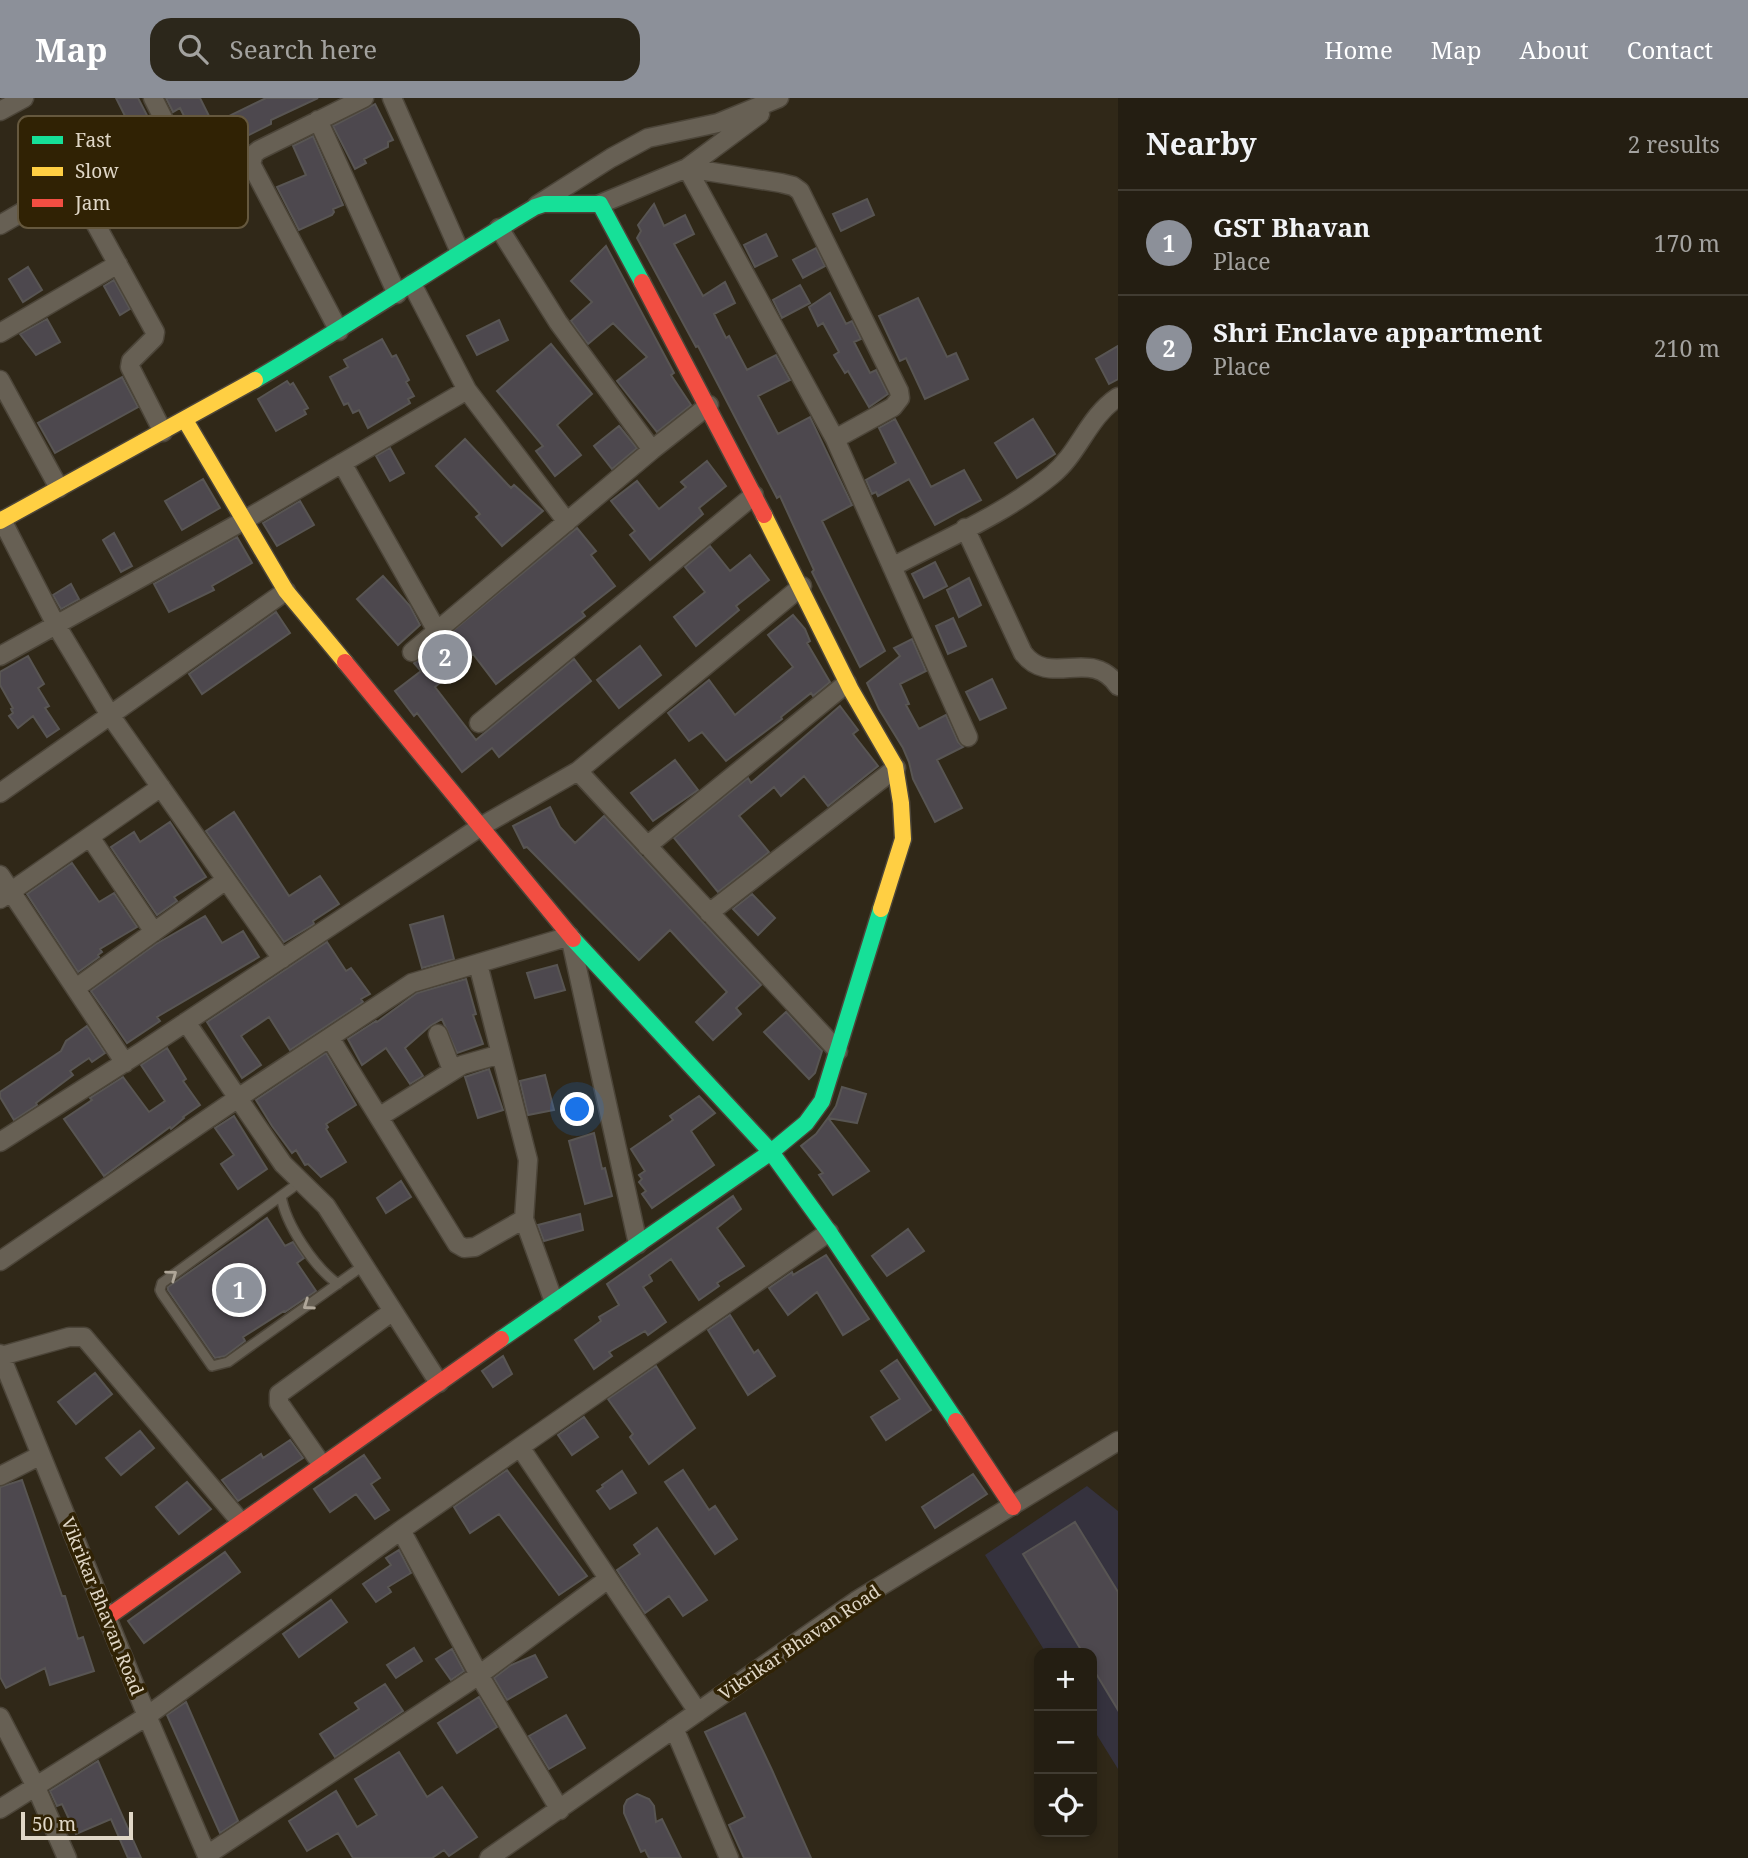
<!DOCTYPE html>
<html lang="en">
<head>
<meta charset="utf-8">
<style>
	body { margin:0; font-family:"Noto Serif",serif; background:#2c271b; color:#f1f3f6 }
	.controls { position:absolute; right:21px; bottom:21px; display:grid; overflow:hidden; border-radius:14px; box-shadow:0 4px 10px #0003 }
	.controls button { width:63px; height:63px; display:grid; place-items:center; padding:0; border:0; border-bottom:2px solid #413c32; background:#241e12; color:#f1f3f6; font:35px sans-serif }
	.scale { position:absolute; left:21px; bottom:18px; width:112px; box-sizing:border-box; padding-left:7px; border:4px solid #e0d7c7; border-top:0; font-size:19px; line-height:24px; white-space:nowrap; color:#e0d7c7; -webkit-text-stroke:5px #302204; paint-order:stroke }
	.you { position:absolute; left:578px; top:1012px; width:24px; height:24px; margin:-18px; border:5px solid #fff; border-radius:50%; background:#1a73e8; box-shadow:0 0 0 10px #1a73e833 }
	.badge { display:grid; place-items:center; width:46px; height:46px; border-radius:50%; background:#8c9099; color:#fff; font-size:23px; font-weight:700 }
	.pin { position:absolute; translate:-50% -50%; border:4px solid #fff; box-shadow:0 2px 7px #0006 }
	.list { margin:0; padding:0; list-style:none }
	h2 { display:flex; justify-content:space-between; align-items:center; height:91px; margin:0; padding:0 28px; font-size:30px }
	h2 small { font-size:23px; font-weight:400; color:#a3a29f }
	.list li { display:grid; grid-template-columns:46px 1fr auto; gap:21px; align-items:center; box-sizing:border-box; height:105px; padding:0 28px; border-top:2px solid #413c32 }
	.list b { display:block; font-size:26px; white-space:nowrap }
	.list p { margin:0; font-size:23px; white-space:nowrap; color:#a3a29f }
	.list em { font-size:23px; font-style:normal; color:#a3a29f }
	.icon { flex:none; width:38px; height:38px; fill:none; stroke:currentColor; stroke-width:2; stroke-linecap:round; stroke-linejoin:round }
	.map { position:relative; flex:none; width:1118px; height:1760px; overflow:hidden }
	header { display:flex; align-items:center; gap:42px; box-sizing:border-box; height:98px; padding:0 35px; background:#8c9099; color:#fff }
	header strong { font-size:33px }
	nav { display:flex; gap:38px; margin-inline-start:auto; font-size:24px }
	.search { width:490px; height:63px; background:#2c271b; display:flex; align-items:center; gap:18px; box-sizing:border-box; padding:0 24px; border-radius:21px; color:#a3a29f; font-size:26px }
	main { display:flex }
	aside { flex:1; background:#241e12 }
	.map>svg:first-child { display:block }
</style>
</head>
<body>
<header>
<strong>Map</strong>
<div class="search"><svg class="icon" aria-label="search" viewBox="0 0 24 24"><circle cx="10" cy="10" r="6"/><path d="M15 15l6 6"/></svg>Search here</div>
<nav><a>Home</a><a>Map</a><a>About</a><a>Contact</a></nav>
</header>
<main>
<div class="map">
<svg width="1118" height="1760" viewBox="0 0 1118 1760">
	<rect width="100%" height="100%" fill="#302818"/>
	<path fill="#35323e" d="M1087,1388L1118,1413V1671L1092,1629V1555H1046L985,1457Z"/>
	<path fill="#4d484e" stroke="#585553" stroke-width="2" d="M116,0H138L151,25L133,34Z
		M166,0H200L213,26L266,0H318L271,22V26L225,49L232,63L212,73L180,10L173,14Z
		M375,6L393,42L388,44V49L364,61L366,65L355,71L333,28Z
		M313,38L343,107L333,111L334,114L332,117L299,132L277,89L306,77L293,48Z
		M867,101L874,117L841,133L833,116Z
		M654,106L664,128L685,117L694,136L674,146L703,198L725,184L735,205L714,216L726,240L729,238L747,272L776,257L790,282L758,298L778,336L810,319L852,407L822,423L885,553L860,569L812,474L814,472L780,398L777,400L698,248L696,249L637,140L641,133L638,127Z
		M766,136L777,158L755,169L744,147Z
		M606,148L674,275L671,277L691,307L657,334L617,283L647,259L613,225L588,246L571,223L592,204L571,183Z
		M816,150L825,168L803,180L793,162Z
		M28,169L42,192L23,204L9,181Z
		M114,182L130,211L120,217L104,188Z
		M800,187L810,205L782,220L773,202Z
		M830,195L846,226L852,223L861,241L854,244L870,275L876,272L888,296L869,309L848,273L845,275L834,257L839,254L823,225L818,228L809,209Z
		M918,200L947,259L956,255L968,281L925,301L906,260L900,263L879,218Z
		M47,221L60,244L36,257L20,236Z
		M499,222L508,242L477,257L467,238Z
		M382,241L392,259L396,257L409,282L406,284L414,298L408,301L410,305L368,330L359,312L353,315L348,305L344,307L330,279L348,269L344,262Z
		M551,246L592,296L557,327L581,357L555,378L536,353L543,348L497,293Z
		M1118,248V281L1109,286L1096,261Z
		M122,279L138,309L55,355L38,325Z
		M287,283L290,287L293,285L308,310L304,312L306,316L301,319L276,333L258,301Z
		M895,321L931,389L964,372L981,402L935,427L909,381L878,398L876,394L872,396L866,382L896,365L879,330Z
		M1033,321L1055,356L1017,380L995,345Z
		M619,328L637,350L612,371L594,348Z
		M465,341L511,390L514,387L543,413L502,448L476,419L480,416L436,368Z
		M390,350L404,375L390,383L376,358Z
		M707,363L726,388L699,410L703,416L650,462L630,437L635,433L611,403L637,383L659,411L686,389L681,384Z
		M203,381L220,410L182,432L165,403Z
		M300,403L314,427L277,448L263,425Z
		M577,430L596,453L591,457L615,488L582,514L585,518L496,586L473,556L435,589L476,642L574,561L591,583L499,659L492,650L462,674L417,615L414,618L395,593L421,573L414,565Z
		M114,435L132,468L121,474L103,442Z
		M237,439L252,465L212,488L214,492L169,514L154,486Z
		M710,448L730,473L750,457L769,482L736,508L739,512L696,548L674,519L705,494L685,469Z
		M935,464L947,488L924,500L912,476Z
		M383,478L410,508L420,527L398,547L357,501Z
		M969,480L981,507L959,519L947,492Z
		M71,486L79,501L61,511L53,497Z
		M276,514L290,535L202,596L189,576Z
		M793,517L805,531L810,543L807,545L830,584L813,598L811,595L781,619L782,621L726,663L702,634L689,643L668,615L709,582L735,617L793,569L768,537Z
		M953,520L966,548L948,556L936,528Z
		M912,541L926,573L900,586L909,606L906,607L919,631L946,617L958,644L963,649L937,662L962,710L935,724L913,681L909,664L903,650L879,611L867,585L900,558L894,550Z
		M640,548L661,577L619,610L597,582Z
		M28,558L44,586L38,590L49,608L45,610L59,631L47,639L33,618L18,630L9,618L13,615L11,611L13,610L0,587V574Z
		M992,581L1006,610L980,622L966,594Z
		M840,608L858,632L853,636L878,668L828,708L804,678L781,698L774,689L739,718L769,754L718,794L674,740L748,680L751,685Z
		M675,662L698,692L653,723L631,695Z
		M550,709L560,729L575,745L604,718L761,887L736,910L741,916L713,942L696,924L727,894L670,832L639,862L527,749L524,750L513,728Z
		M234,714L289,798L320,778L339,806L313,823L314,826L284,844L206,733Z
		M170,724L206,779L174,799L177,803L157,817L111,749L134,734L140,744Z
		M72,765L99,804L114,795L137,829L100,851L102,854L98,857L99,859L78,874L27,796Z
		M752,796L775,820L758,837L733,811Z
		M205,818L222,845L243,833L259,859L157,919L160,923L127,945L91,893L156,846Z
		M443,818L454,861L422,870L410,827Z
		M327,844L346,873L351,870L370,896L361,901L363,904L290,952L269,919L241,938L261,967L242,980L207,924Z
		M557,867L565,892L535,900L527,875Z
		M466,881L476,916L473,917L483,946L457,955L442,921L430,928L405,950L423,978L410,986L386,950L362,967L348,941L376,923L377,924L417,895Z
		M786,914L822,953L815,975L809,981L764,934Z
		M87,928L105,955L92,964L89,960L70,973L73,977L36,1005L37,1007L14,1022L0,999V994L61,953L66,943Z
		M167,950L186,981L183,983L200,1007L183,1019L184,1020L171,1031L170,1029L104,1078L64,1021L92,1002L90,1000L123,979L149,1014L165,1003L141,967Z
		M326,955L356,1007L326,1026L328,1029L326,1031L346,1064L321,1079L308,1066L305,1067L296,1052L292,1055L272,1028L256,1002Z
		M489,971L503,1012L478,1020L465,979Z
		M545,977L554,1012L528,1017L520,983Z
		M842,989L866,996L857,1025L828,1020L836,1008Z
		M699,998L715,1015L691,1033L714,1067L652,1110L642,1096L646,1093L639,1084L642,1081L639,1077L645,1073L631,1051L673,1022L670,1018Z
		M234,1018L267,1071L238,1091L221,1066L234,1057L215,1030Z
		M828,1020L869,1073L833,1097L819,1077L823,1075L801,1048L816,1036Z
		M594,1035L602,1071L605,1070L612,1098L585,1106L569,1043Z
		M401,1083L411,1099L386,1115L377,1100Z
		M733,1098L741,1111L717,1130L744,1168L717,1185L719,1188L699,1202L671,1161L649,1177L652,1183L643,1189L666,1224L648,1237L645,1233L609,1254L612,1258L594,1271L575,1242L601,1223L599,1219L619,1207L607,1186Z
		M580,1116L583,1132L544,1143L538,1127Z
		M267,1120L285,1148L293,1144L304,1160L297,1165L316,1193L285,1214L284,1213L243,1239L245,1243L225,1258L215,1260L168,1192V1189Z
		M908,1131L924,1153L887,1178L872,1158Z
		M826,1157L869,1221L843,1237L817,1194L788,1217L769,1190L792,1174L793,1177Z
		M730,1217L754,1255L758,1252L775,1278L748,1297L708,1232Z
		M503,1258L512,1276L493,1289L482,1273Z
		M897,1262L931,1312L886,1342L871,1319L900,1301L881,1273Z
		M656,1268L695,1330L649,1366L630,1339L633,1336L608,1301Z
		M95,1275L112,1296L76,1326L58,1304Z
		M584,1319L598,1339L572,1357L558,1337Z
		M140,1333L154,1350L121,1377L106,1360Z
		M290,1342L303,1360L238,1403L222,1382L261,1356L263,1360Z
		M364,1357L380,1380L371,1386L389,1412L375,1421L356,1396L330,1414L314,1391Z
		M507,1372L587,1478L559,1497L499,1416L470,1435L454,1409Z
		M683,1372L709,1412L715,1408L737,1441L715,1456L665,1384Z
		M622,1373L636,1395L610,1411L597,1393L603,1389L602,1387Z
		M973,1376L987,1396L935,1430L922,1409Z
		M22,1382L62,1498H65L78,1541L83,1539L94,1573L50,1587L45,1570L6,1590L0,1579V1389Z
		M187,1384L211,1411L179,1436L156,1409Z
		M1075,1424L1118,1494V1612L1092,1569V1555H1083L1023,1456Z
		M657,1430L707,1502L683,1518L669,1498L645,1515L617,1472L640,1456L634,1447Z
		M399,1452L411,1475L388,1489L391,1494L376,1504L363,1486L391,1467L386,1460Z
		M225,1454L240,1474L144,1545L128,1523Z
		M331,1502L347,1524L299,1559L283,1536Z
		M414,1550L422,1563L396,1580L387,1567Z
		M452,1551L464,1573L451,1582L436,1561Z
		M535,1557L547,1579L507,1602L494,1580L511,1567Z
		M385,1586L403,1613L335,1659L320,1636L359,1611L355,1605Z
		M479,1599L497,1629L457,1655L438,1625Z
		M186,1604L238,1723L220,1735L167,1617Z
		M745,1615L772,1672L811,1760H744L729,1727L745,1719L705,1634Z
		M566,1617L585,1650L549,1671L529,1638Z
		M399,1654L427,1699L442,1689L477,1739L449,1758L444,1752L432,1760H353L338,1735L307,1753L289,1723L336,1693L357,1729L377,1717L355,1681Z
		M98,1663L141,1760H128L111,1721L76,1736L62,1706L57,1708L50,1693Z
		M637,1696L649,1701L654,1708L656,1724L662,1721L681,1760H649L645,1752L641,1754L624,1715V1708L627,1702Z"/>
	<g fill="none" stroke-linecap="round" stroke-linejoin="round">
		<g stroke="#4c4539" stroke-width="12">
			<path id="lane" d="M300,1084L162,1185L160,1192L162,1196L212,1268L228,1264L364,1167
				M281,1098C286,1127 314,1169 338,1186"/>
		</g>
		<g stroke="#4c4539" stroke-width="21">
			<path id="street" d="M153,0L195,84
				M392,0L460,154
				M0,13L24,0
				M318,22L397,196
				M687,70L835,341L968,639
				M687,70L781,85L793,88L800,93L899,293L900,300L893,309L835,341
				M72,83L155,234L154,240L131,263L130,269L163,334
				M600,106L687,70L760,16
				M537,107L611,60L648,40L718,25L779,0
				M0,127L167,30
				M499,130L558,224L652,352
				M412,186L467,292L567,424
				M339,233L251,66L254,56L259,52L364,0
				M0,235L118,166
				M0,282L59,390
				M342,365L437,533
				M2,422L56,527L110,617L282,861
				M965,430L1023,555C1050,591 1091,548 1118,588
				M892,469C945,441 1005,416 1052,377C1079,355 1088,319 1118,299
				M412,554L652,352L709,307
				M0,558L243,423L467,292
				M479,625L754,397
				M578,673L838,953
				M0,695L286,493
				M90,739L154,834
				M647,748L847,585
				M0,777L125,965
				M0,801L161,689
				M709,815L896,670
				M478,866L528,1062L524,1121L554,1204
				M76,890L226,782
				M186,924L283,1066L326,1108L439,1285
				M438,936L452,972
				M330,940L457,1146L464,1150L475,1149L524,1121
				M379,1019L462,967L501,956
				M0,1044L141,954L480,729L578,673L802,488
				M0,1163L238,1000L412,885L570,838L638,1146
				M0,1256L147,1618L208,1760
				M1,1258L69,1239H84L241,1424
				M520,1349L829,1134
				M322,1367L279,1305V1296L393,1213
				M0,1378L41,1357
				M401,1432L479,1577L608,1481
				M0,1619L35,1687L67,1760
				M674,1630L729,1760
				M0,1711L147,1618L401,1432L520,1349L698,1614
				M207,1757L479,1577L560,1712
				M489,1760L856,1503L1118,1343"/>
		</g>
		<g stroke="#4c4539" stroke-width="19">
			<path id="fast" d="M255,282C350,227 441,165 535,109L544,106H600L642,184
				M573,841L771,1054L829,1134L956,1323
				M501,1241L771,1054L806,1025L822,1003L881,811"/>
		</g>
		<g stroke="#4c4539" stroke-width="19">
			<path id="slow" d="M185,322L286,493L345,564
				M764,417L851,592L895,668L901,705L903,741L881,811
				M0,423L255,282"/>
		</g>
		<g stroke="#4c4539" stroke-width="19">
			<path id="jam" d="M642,184L764,417
				M345,564L573,841
				M956,1323L1013,1409
				M109,1518L501,1241"/>
		</g>
		<use href="#lane" stroke="#676054" stroke-width="9"/>
		<use href="#street" stroke="#676054" stroke-width="18"/>
		<use href="#fast" stroke="#16e098" stroke-width="16"/>
		<use href="#slow" stroke="#ffcf43" stroke-width="16"/>
		<use href="#jam" stroke="#f24e42" stroke-width="16"/>
	</g>
	<defs><path id="oneway-chevron" d="M-2-3.5L2.5 0L-2 3.5" fill="none" stroke-width="1.6" stroke-linecap="round" stroke-linejoin="round" transform="scale(1.75)"/></defs>
	<g stroke="#b0a799">
		<use href="#oneway-chevron" transform="translate(172 1177) rotate(-36)"/>
		<use href="#oneway-chevron" transform="translate(308 1207) rotate(145)"/>
	</g>
	<g text-anchor="middle" dominant-baseline="central" stroke-width="7" stroke-linejoin="round" paint-order="stroke">
		<g font-size="18" fill="#e0d7c7" stroke="#302204">
			<text transform="translate(103 1508) rotate(68)">Vikrikar Bhavan Road</text>
			<text transform="translate(799 1544) rotate(-34)">Vikrikar Bhavan Road</text>
		</g>
	</g>
	<rect x="18" y="18" width="230" height="112" rx="10" fill="#302204" stroke="#65583e" stroke-width="2"/>
	<rect x="32" y="38" width="31" height="8" fill="#16e098"/>
	<rect x="32" y="69" width="31" height="9" fill="#ffcf43"/>
	<rect x="32" y="101" width="31" height="8" fill="#f24e42"/>
	<g font-size="19" fill="#e0d7c7">
		<text x="75" y="49">Fast</text>
		<text x="75" y="80">Slow</text>
		<text x="75" y="112">Jam</text>
	</g>
</svg>
<div class="controls">
<button>+</button>
<button>−</button>
<button><svg class="icon" aria-label="locate" viewBox="0 0 24 24"><circle cx="12" cy="12" r="6"/><path d="M12 2v4M12 18v4M2 12h4M18 12h4"/></svg></button>
</div>
<div class="scale">50 m</div>
<div class="you"></div>
<div class="pin badge" style="left:239px;top:1192px">1</div>
<div class="pin badge" style="left:445px;top:559px">2</div>
</div>
<aside>
<h2>Nearby<small>2 results</small></h2>
<ul class="list">
<li><span class="badge">1</span><div><b>GST Bhavan</b><p>Place</p></div><em>170 m</em></li>
<li><span class="badge">2</span><div><b>Shri Enclave appartment</b><p>Place</p></div><em>210 m</em></li>
</ul>
</aside>
</main>
</body>
</html>
